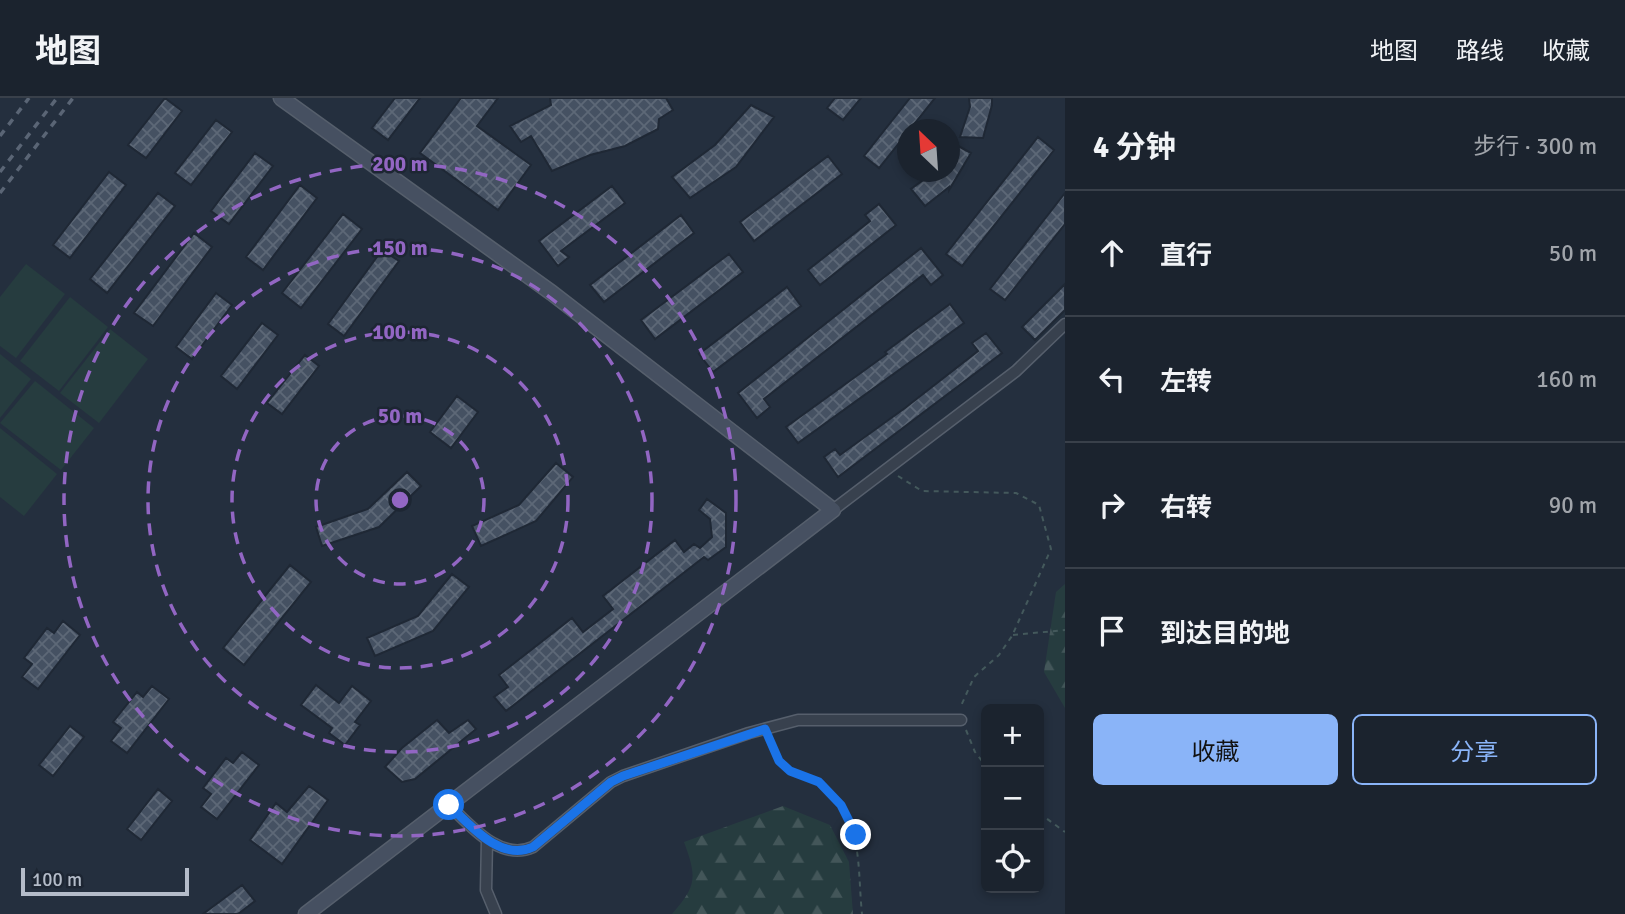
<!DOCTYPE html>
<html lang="zh">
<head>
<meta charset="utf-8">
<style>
	body { margin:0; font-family:Signika,"Noto Sans SC",sans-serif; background:#242b36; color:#f1f3f6 }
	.controls { position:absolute; right:21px; bottom:21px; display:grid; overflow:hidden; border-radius:10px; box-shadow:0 4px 10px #0003 }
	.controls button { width:63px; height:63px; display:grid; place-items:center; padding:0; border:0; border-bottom:2px solid #39404a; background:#1b232e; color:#f1f3f6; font:35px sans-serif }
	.compass { position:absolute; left:897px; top:21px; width:63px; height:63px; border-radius:50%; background:#1b232e; box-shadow:0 4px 10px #0003; rotate:335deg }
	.scale { position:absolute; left:21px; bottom:18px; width:168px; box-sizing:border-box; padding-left:7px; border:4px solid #b4bcc9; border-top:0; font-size:19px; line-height:24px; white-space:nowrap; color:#b4bcc9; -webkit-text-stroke:5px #1d2633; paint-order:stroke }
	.stop { position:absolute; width:21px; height:21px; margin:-16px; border:5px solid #1a73e8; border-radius:50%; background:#fff }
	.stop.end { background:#1a73e8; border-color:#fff; box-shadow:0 2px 7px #0008 }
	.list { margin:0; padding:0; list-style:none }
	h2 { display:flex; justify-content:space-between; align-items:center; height:91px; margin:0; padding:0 28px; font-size:30px }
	h2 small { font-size:23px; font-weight:400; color:#a0a4aa }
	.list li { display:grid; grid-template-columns:46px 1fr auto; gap:21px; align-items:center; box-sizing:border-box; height:126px; padding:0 28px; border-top:2px solid #39404a }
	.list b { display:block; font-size:26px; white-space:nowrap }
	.list em { font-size:23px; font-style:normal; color:#a0a4aa }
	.actions { display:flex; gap:14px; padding:21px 28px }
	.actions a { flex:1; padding:16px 0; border:2px solid #8ab4f8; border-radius:10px; text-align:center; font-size:24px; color:#8ab4f8 }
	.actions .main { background:#8ab4f8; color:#111 }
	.icon { flex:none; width:38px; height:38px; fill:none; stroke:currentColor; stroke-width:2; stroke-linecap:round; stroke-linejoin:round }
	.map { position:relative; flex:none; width:1065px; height:816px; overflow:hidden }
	header { display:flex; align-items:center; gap:42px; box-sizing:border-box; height:98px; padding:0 35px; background:#1b232e; border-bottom:2px solid #39404a }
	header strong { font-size:33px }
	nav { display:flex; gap:38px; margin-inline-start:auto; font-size:24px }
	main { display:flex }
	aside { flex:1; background:#1b232e }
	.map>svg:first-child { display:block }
</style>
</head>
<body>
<header>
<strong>地图</strong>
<nav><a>地图</a><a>路线</a><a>收藏</a></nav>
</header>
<main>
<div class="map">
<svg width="1065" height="816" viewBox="0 0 1065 816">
	<defs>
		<pattern id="forest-firs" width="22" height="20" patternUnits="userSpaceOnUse" patternTransform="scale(1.75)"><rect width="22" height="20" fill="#263c3f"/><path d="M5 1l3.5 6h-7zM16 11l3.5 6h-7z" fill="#435659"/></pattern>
		<pattern id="building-cross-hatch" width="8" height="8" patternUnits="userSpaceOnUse" patternTransform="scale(1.75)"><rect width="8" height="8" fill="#455162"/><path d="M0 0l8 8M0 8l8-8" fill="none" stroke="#5d6877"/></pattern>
	</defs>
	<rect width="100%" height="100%" fill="#242f3e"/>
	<path fill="#263c3f" d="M26,166L65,196L16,260L0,248V199Z
		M70,199L108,229L59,293L20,263Z
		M110,231L148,261L99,325L60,295Z
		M0,256L31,281L0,320Z
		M35,283L94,330L61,372L0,325Z
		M0,330L57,376L24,418L0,399Z"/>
	<path fill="url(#forest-firs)" d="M1065,486V610L1044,574L1056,494Z
		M783,708L830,727L849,764L853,816H672C697,788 697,779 684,744Z"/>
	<path fill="url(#building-cross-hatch)" stroke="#1f2835" stroke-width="2" d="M165,0L182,13L146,60L128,47Z
		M395,0H420L388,42L372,30Z
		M461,0H498L477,28L531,67L498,112L420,55Z
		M550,0H666L673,12L659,21L658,31L625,48L590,57L552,73L531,38L521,44L510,28L551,7Z
		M835,0H861L843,22L827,10Z
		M910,0H935L879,70L864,58Z
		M969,0H992V7L983,40L960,39L970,9Z
		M751,7L774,19L736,69L690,100L672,79L715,47Z
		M216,22L232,34L191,87L175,75Z
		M1038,39L1054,52L962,168L946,156Z
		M949,43L971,55L949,92V89L925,108L911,91L934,74H949Z
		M255,55L273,68L229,126L211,113Z
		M828,58L842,76L754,143L740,124Z
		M109,74L126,87L70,160L53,147Z
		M300,87L317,100L263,172L246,159Z
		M612,88L625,105L561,153L569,159L558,168L539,143Z
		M158,95L175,108L107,195L90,181Z
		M1065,95V126L1005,202L990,191Z
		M879,106L896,127L820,187L808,172L870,123L865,117Z
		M343,116L362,131L301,210L282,195Z
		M681,117L694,135L604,204L590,187Z
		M194,135L212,149L153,228L134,215Z
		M921,150L943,177L931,187L923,177L764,301L770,309L757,320L738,295Z
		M382,152L399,163L344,238L328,226Z
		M729,156L743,174L655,241L641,222Z
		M1065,186V212L1035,242L1022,229Z
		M787,189L801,208L713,274L699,256Z
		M216,195L232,207L192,261L176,249Z
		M950,206L964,225L798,345L786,329L887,256L885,254Z
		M262,225L278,237L237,291L221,278Z
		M986,235L1002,255L838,379L824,359L835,351L840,357L905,310L978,253L972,245Z
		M305,257L319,268L282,316L267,305Z
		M457,298L478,314L451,350L430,334Z
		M556,365L573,379L536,423L481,448L472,428L519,407Z
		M407,374L421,388L379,429L322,448L316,429L368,411Z
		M707,401L726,415V449L708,462L704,459L506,613L494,599L508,589L499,577L572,520L583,534L613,511L603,498L675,442L684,454L694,446L700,450L712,439L710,421L699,412Z
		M290,467L311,484L244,567L223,550Z
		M452,476L469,489L433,533L375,558L367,540L418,518Z
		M63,523L80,537L38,591L22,579L32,566L24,560L47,530L54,535Z
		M316,587L339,605L352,588L371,603L355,624L360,627L345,647L329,635L332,630L301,607Z
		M152,588L169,601L127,655L111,643L121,630L113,624L137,594L143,599Z
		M437,622L449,635L468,622L476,631L415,681L402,684L385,669L402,650Z
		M70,628L84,639L53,678L39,667Z
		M242,654L259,667L217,721L201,709L211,696L203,690L226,660L233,665Z
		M309,688L328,702L282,766L250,742L276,705L287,714Z
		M158,691L172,703L141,742L127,731Z
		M242,787L255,803L238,816H203Z"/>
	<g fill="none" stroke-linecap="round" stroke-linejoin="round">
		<g stroke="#565f6c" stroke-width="13">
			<path id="street" d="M833,412L1016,273L1065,226
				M449,707C470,727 500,764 533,749L611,684L623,678L749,635L798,622H961
				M487,742L486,792L496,816"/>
		</g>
		<g stroke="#565f6c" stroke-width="17">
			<path id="secondary" d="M281,0L552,195L833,412L306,816"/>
		</g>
		<path stroke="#44595c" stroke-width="2" stroke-dasharray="5 5" stroke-linecap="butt" d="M898,378L922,393L1016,395L1039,407L1051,451L1012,538L999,557L974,579L960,610
			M1013,537L1065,532
			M966,632L975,654L986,668
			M770,641C777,659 782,670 800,677C807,680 815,682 820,686C864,720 857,767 862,816
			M1039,715L1065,734"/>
		<use href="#street" stroke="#38414e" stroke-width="10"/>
		<use href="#secondary" stroke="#465061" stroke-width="14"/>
		<path stroke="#5a6575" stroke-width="3.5" stroke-dasharray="7 7" stroke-linecap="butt" d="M0,38L29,0
			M0,74L57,0
			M0,95L73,0"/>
	</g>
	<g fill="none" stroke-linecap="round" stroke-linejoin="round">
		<path stroke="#1a73e8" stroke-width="9" d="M449,707C470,727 500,764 533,749L611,684L623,678L765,631L779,663L790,673L819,684L841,707L856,737"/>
	</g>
	<g fill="none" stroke="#9266c3" stroke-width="3.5" stroke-dasharray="12 9">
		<circle cx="400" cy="402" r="84"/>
		<circle cx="400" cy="402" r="168"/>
		<circle cx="400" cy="402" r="252"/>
		<circle cx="400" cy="402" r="336"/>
	</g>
	<circle cx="400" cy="402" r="10" fill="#9266c3" stroke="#1d2633" stroke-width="3.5"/>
	<g font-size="21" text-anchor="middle" font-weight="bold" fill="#9266c3" stroke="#1d2633" stroke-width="5" stroke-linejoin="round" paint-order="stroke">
		<text x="400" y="73">200 m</text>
		<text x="400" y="157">150 m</text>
		<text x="400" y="241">100 m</text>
		<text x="400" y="325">50 m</text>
	</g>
</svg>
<div class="controls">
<button>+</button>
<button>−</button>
<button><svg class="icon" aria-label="locate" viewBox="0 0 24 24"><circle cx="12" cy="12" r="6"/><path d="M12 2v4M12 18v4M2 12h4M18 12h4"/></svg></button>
</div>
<svg class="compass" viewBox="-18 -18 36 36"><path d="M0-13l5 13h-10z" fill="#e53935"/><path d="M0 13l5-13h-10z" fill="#a0a4aa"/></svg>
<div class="scale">100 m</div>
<div class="stop" style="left:449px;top:707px"></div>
<div class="stop end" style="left:856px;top:737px"></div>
</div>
<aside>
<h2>4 分钟<small>步行 · 300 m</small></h2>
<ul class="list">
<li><svg class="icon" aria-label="ahead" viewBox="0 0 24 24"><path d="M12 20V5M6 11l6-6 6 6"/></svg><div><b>直行</b></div><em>50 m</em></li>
<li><svg class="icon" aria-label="left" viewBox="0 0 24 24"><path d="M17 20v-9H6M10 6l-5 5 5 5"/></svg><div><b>左转</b></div><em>160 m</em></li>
<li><svg class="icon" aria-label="right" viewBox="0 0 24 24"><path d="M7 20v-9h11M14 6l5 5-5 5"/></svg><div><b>右转</b></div><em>90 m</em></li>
<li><svg class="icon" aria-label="arrive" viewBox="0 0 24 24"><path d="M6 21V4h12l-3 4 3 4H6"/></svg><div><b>到达目的地</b></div></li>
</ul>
<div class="actions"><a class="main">收藏</a><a>分享</a></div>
</aside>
</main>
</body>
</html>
